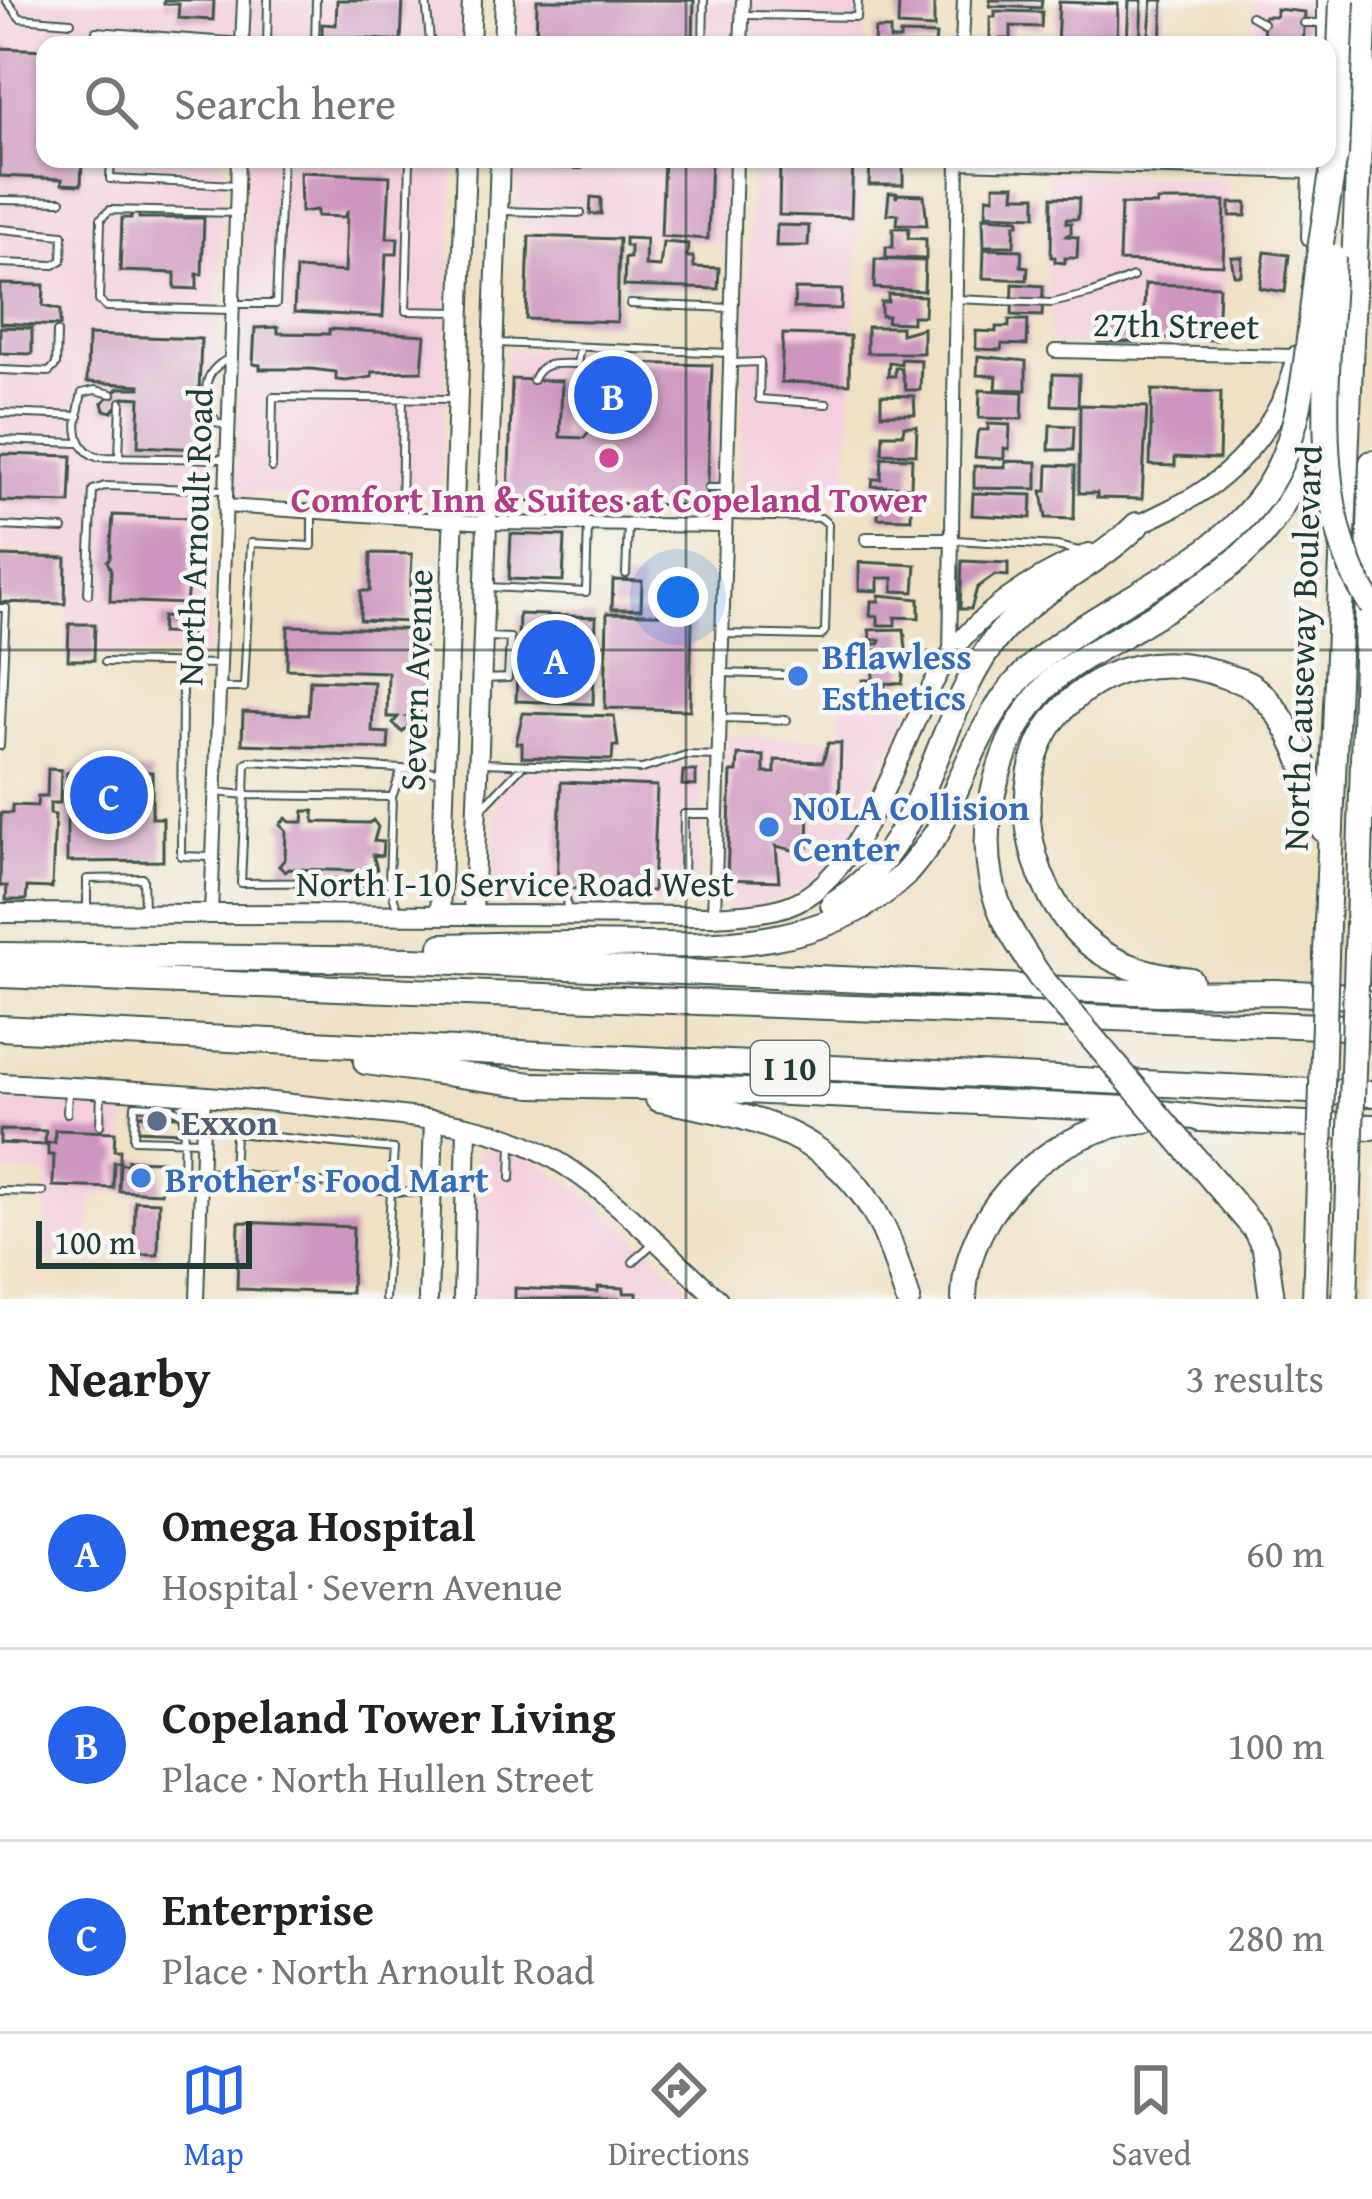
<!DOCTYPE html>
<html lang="en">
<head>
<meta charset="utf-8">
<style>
	body { margin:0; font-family:"Gentium Book Plus",serif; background:#f2f2f2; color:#222 }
	.scale { position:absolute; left:36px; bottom:30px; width:216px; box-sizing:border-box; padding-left:12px; border:6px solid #1f3d34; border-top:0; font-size:33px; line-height:42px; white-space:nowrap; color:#1f3d34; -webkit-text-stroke:9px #f6f6f2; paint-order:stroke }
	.you { position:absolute; left:678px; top:597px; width:42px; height:42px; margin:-30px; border:9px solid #fff; border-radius:50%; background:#1a73e8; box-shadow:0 0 0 18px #1a73e833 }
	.badge { display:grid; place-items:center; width:78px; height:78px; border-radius:50%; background:#2563eb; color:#fff; font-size:39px; font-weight:700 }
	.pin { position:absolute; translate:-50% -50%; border:6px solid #fff; box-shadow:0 3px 12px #0006 }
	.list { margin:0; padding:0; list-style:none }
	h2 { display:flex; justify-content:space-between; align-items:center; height:156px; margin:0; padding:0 48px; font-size:51px }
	h2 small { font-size:39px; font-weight:400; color:#767676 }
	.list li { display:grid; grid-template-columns:78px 1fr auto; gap:36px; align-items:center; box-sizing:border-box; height:192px; padding:0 48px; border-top:3px solid #e0e0e0 }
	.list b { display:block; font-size:45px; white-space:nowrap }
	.list p { margin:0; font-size:39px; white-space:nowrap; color:#767676 }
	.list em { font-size:39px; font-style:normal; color:#767676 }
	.icon { flex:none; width:66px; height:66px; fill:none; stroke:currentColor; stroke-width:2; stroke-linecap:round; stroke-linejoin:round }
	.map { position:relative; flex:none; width:1372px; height:1299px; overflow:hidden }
	.search { position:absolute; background:#fff; box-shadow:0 3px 9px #0004; left:36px; right:36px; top:36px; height:132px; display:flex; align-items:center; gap:30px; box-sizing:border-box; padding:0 42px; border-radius:24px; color:#767676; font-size:45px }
	.sheet { height:732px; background:#fff }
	nav { display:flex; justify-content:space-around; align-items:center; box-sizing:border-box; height:168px; border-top:3px solid #e0e0e0; background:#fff; font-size:33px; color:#767676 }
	nav a { display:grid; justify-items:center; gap:6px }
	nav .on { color:#2563eb }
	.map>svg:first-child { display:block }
</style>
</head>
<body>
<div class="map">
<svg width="1372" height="1299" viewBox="0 0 1372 1299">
	<rect width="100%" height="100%" fill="#f6f6f2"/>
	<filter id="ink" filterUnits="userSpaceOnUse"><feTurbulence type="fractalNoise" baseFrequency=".00833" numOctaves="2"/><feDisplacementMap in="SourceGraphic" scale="24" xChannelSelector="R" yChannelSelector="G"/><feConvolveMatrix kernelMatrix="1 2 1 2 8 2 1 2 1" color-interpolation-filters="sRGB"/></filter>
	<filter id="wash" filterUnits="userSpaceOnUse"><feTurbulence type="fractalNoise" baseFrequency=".004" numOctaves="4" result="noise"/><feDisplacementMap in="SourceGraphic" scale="48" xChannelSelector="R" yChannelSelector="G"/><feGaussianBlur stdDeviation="2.7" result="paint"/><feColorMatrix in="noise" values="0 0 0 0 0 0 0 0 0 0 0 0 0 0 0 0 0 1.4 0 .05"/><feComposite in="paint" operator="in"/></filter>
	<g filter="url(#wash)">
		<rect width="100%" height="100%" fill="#efe1c4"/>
		<path fill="#f4cfde" d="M0,0H463L461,45H45V159H224L208,654L65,655L69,552L0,549Z
			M520,0H867L865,45H518Z
			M1057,0H1125L1124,45H1056Z
			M1254,0H1317L1312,45H1252Z
			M248,159H454L440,497L436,502L241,495L234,490Z
			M516,159H730L726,243L660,240L645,234L517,230Z
			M752,159H863L847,497L740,493Z
			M1047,172L1227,180L1224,347L1051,343L1046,269Z
			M506,349L719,358L714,510L498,505Z
			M843,690L915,691L851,835L820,874L800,889L757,907L724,909L726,737L841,738Z
			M679,762L703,763L697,898L693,904L502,905L493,892L498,769L644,773Z
			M0,1091L127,1097L124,1163L119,1164L117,1195H92L91,1259L44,1257L47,1174L0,1172Z
			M498,1145L527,1154L578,1188L624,1225L702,1299H473L477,1163L483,1150Z"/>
		<g id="blocks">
			<path fill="#ce96bf" d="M164,0H214L213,20L178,18L179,4H164Z
				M337,0H403L401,41L322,36V24L336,25Z
				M537,0H694L693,45H536Z
				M990,0H1042L1041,8L990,6Z
				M1129,0H1142L1140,45H1127Z
				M1152,0H1163L1161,45H1148Z
				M899,1H934V28L898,26Z
				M1059,2L1118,4L1117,45H1057Z
				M1276,9L1305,12L1303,45H1263L1264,16H1276Z
				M995,11L1042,12L1041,27L1011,26V39H990V17H995Z
				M875,29H890V40H900V34L936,35L935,45H874Z
				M0,48L45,50V159H82L81,185L62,184V179L0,176Z
				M664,159H711L708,239L661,236Z
				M796,159H853L851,217L779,215L780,163H796Z
				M870,159H903V185H869Z
				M300,172L390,176L387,238H398L397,254H386L383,317L294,312L296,269L345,272L347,213L344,217L317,216V210L301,212Z
				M994,185H1015L1014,196H1036V216L986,214L987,197L994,198Z
				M889,193H896V198L898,194L924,195L927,225L897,224L898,214H887Z
				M591,197L601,198V214H590Z
				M1052,197L1079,198L1078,219H1066V223H1071V233L1066,236L1078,237L1077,258H1065V263L1055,262V257H1051Z
				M1157,201H1225L1223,265L1119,261L1121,204L1157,205Z
				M1230,203H1247L1246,216H1230Z
				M131,214H139V218H204L202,274H197V289L175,288V273L120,271L122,218H131Z
				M983,217L1019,219V224H1015L1014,246H984Z
				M777,225L809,226L808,246H776Z
				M893,228H909L908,238L926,239V259L886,258V247H893Z
				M529,236L619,239L617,322L526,319Z
				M625,238L646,239L645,266L660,267L663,242L688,244L687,257H693L694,267L719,268L718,289L624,286L625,258H630V246H625Z
				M984,249L1022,250L1021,266L1028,267L1027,280L983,278Z
				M1265,252L1289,255L1285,292L1260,288Z
				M1231,257H1242L1241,275H1234Z
				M875,259L925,261L924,291L874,288Z
				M0,284L44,285L43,306L60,310V326L0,323Z
				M1013,284L1043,286L1042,316L1012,315Z
				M1145,284L1219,286L1217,340L1143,338Z
				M795,289L842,290L841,309L794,308Z
				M888,294L925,296L924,316H912V323L887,322L888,316H881V302H888Z
				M1009,320H1028L1027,345L1002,344L1001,350L976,349V331L996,332V327H1009Z
				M1100,324H1138V342H1099Z
				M0,327L32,328V354L0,353Z
				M278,327V333L329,334V329L425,335L422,371L372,372V377L346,381L336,380V372L311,369H260V365L253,364L255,328Z
				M867,327H901V334L923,328V353H867Z
				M783,334L850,336L849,384L781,382Z
				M88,335L201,339L197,449L138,446L140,398L125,397L112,412L104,410L102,403L119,388H140V385L87,382Z
				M978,356L1026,361V390L996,389L997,376L977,375Z
				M901,359L921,360L920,390H906L901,368H895V376H888L889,362L901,364Z
				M624,363L712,365L707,506L508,500L512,379L562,381L560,437L584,438L596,424L589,417L582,399L587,380L603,368H624Z
				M1053,374L1079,375L1078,406L1052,405Z
				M980,390L1023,392L1022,419L979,418Z
				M1152,390L1221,392L1219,459L1175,457V466L1150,465Z
				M881,395L914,396L915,414H881Z
				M1080,405L1147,407L1142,499L1097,498V493H1079Z
				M988,424L1010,425L1009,449L1004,448V459L975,457L977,435L980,430H988Z
				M1050,425L1074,426L1073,450H1049Z
				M904,426H917L916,454L882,453L883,434H903Z
				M0,454L72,456L70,503L0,501Z
				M882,457L912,458L911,487L872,486L873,479H881Z
				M1005,461L1037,462V489L974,488V466L1005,467Z
				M1048,465L1075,466L1074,519L1046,518L1042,491H1047Z
				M888,493H912L911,519L878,518V503L888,504Z
				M973,493L1032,495L1031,518L972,515Z
				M113,515L189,518L191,555L186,604L110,601L111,570L107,561L110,558Z
				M511,534L565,536L563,581L509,579Z
				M371,553L412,554L409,622L360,620L361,591H370Z
				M0,556L66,558L65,604L0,602Z
				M962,561L1008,563V576L995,575L977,588L971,609H960Z
				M859,562L916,565L914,592L893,591V578H878V591L859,590Z
				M613,580L642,581L641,609H612Z
				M879,595L919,599V618L895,617V625H878V616H870L871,601H879Z
				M607,613L692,615L690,710L605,708Z
				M519,614L596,617L593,704L516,701Z
				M162,617L193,618L192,634L161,633Z
				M69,624H95L94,660H68Z
				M288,626L425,630L422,719L407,718L412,723L402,732L393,723L398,717H387L388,672L287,669Z
				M904,629L907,659L866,658L867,644H879L880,640H871L869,630Z
				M873,663L905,664L902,684L885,683L884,691L863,690V680H873Z
				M310,680L374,682L372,732L389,733L388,749L242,744L243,712L308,715Z
				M523,713L614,716L618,746H613L612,760L522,757V743H516Z
				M828,743H841L839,809L809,808L808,847L797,846V851L776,846L779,881L727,879L731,772H737L738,755L764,756V773H775V760L823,762Z
				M48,769L61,770L60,803H50V814L55,815L52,888L27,887L26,900H6L7,886H0L1,813H12V805L37,806L38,796H47Z
				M683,771H696V786L682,785Z
				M94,772H152V818H163V861L67,862V773Z
				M561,782L657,786L653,891L557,888Z
				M304,811H314V822L369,823L373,820L378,827L374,841L383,842L382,856L373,855L377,869L370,875L366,871L289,869L285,872L279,866L285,859L286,830L280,824L286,818L290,822H303Z
				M138,1115L180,1116L179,1132L138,1130Z
				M0,1130L46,1131L45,1145L0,1143Z
				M55,1130L115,1132L114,1150H120V1162H114L113,1188L53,1186L54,1155H48V1143H55Z
				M128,1160L162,1161L161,1193L119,1191L120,1164H128Z
				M135,1201L159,1202L158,1255H134Z
				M239,1222L353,1227L351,1293L237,1289Z
				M598,1287L624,1288V1293H637V1299H515V1288L598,1292Z"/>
		</g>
	</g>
	<g filter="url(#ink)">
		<use href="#blocks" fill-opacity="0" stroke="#3e564a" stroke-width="3"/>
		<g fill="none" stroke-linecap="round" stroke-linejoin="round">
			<g stroke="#3e564a" stroke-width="10">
				<path id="lane" d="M6,0L20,18L71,22
					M426,0L430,41
					M743,15L857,17L858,0
					M1251,16L1263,23
					M1304,23H1323
					M96,31L242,42
					M267,45L268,0
					M315,45L316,0
					M703,45L704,0
					M111,159L110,179L237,185
					M410,159L406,311L457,312
					M503,163L581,165
					M0,200L61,201
					M501,211L581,213
					M0,229L63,235L62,260L54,265L0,263
					M955,299L1052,303L1093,293L1133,277
					M233,304H276L282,159
					M630,304L731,308
					M232,310L106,307L99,301L101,218L110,210L236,213
					M497,343L729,353
					M733,363L760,362L759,399L827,404
					M0,370L49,372L56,365L57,332
					M533,380C541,360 558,364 577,364L580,347
					M112,394L95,390L82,393C76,418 71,447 97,457L227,459
					M0,413L79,416
					M228,427L216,422C202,396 200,372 230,358
					M0,440L78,443
					M119,457L121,402
					M272,468L273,397L454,399
					M708,488H725
					M401,514L403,398
					M0,526L63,529
					M955,540L1057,546L1079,551
					M626,574L628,525
					M488,587L586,592L588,524
					M88,594L93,490L105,486L225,490
					M0,608H6L0,746
					M721,634L821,636L825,631L828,524L821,518L727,516
					M105,662L220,664
					M723,673L788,675
					M483,679L508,678L510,638L487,637
					M182,683L181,856L210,857
					M222,688H244L251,543L312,546V512
					M722,718L787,720
					M484,763L642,769L686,755L718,756
					M216,792L245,795L241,883L389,882L398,911
					M392,797L402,769L441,772
					M483,807L522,766
					M389,882L392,797L245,795L246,764L250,761L402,769
					M683,886L684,814H717
					M566,895L567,912
					M87,912V879L143,878L144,908
					M135,1105L171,1107L184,1115L183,1184
					M135,1105L134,1139L201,1141
					M67,1113L68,1090
					M100,1125L101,1092
					M201,1171L233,1173L235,1133L394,1149L391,1191L427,1193
					M233,1173L391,1191L385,1299
					M511,1178L512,1145
					M0,1191L43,1192
					M633,1262L652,1244"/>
			</g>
			<g stroke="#3e564a" stroke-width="16">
				<path id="street" d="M242,45L244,0
					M741,45L743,0
					M962,45L964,0
					M958,162L1315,172
					M1055,351L1296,356
					M225,506L487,523L723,526
					M867,539H951
					M950,654L958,159
					M211,916L238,159
					M714,916L736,159
					M197,1299L204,1093"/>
			</g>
			<g stroke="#3e564a" stroke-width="22">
				<path id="secondary" d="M470,45L472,0
					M503,45L505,0
					M1327,45V0
					M1128,531C1150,518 1173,509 1195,496C1245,465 1285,413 1297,355
					M0,913L714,916C738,914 764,914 787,906C868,879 904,724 949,656C982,608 1037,576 1089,553
					M440,915L466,159
					M473,915L500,159
					M0,1083C116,1089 231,1096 347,1110C415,1118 490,1121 551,1157C613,1193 665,1251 718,1299
					M428,1299L434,1120
					M463,1299L467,1126"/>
			</g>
			<g stroke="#3e564a" stroke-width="28">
				<path id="highway" d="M1314,236L1316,172
					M1121,636C1233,568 1304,536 1309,390
					M833,904C925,849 932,731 989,648C1025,594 1092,570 1137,525
					M1327,924L1365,0
					M1358,925L1372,463
					M442,946C488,945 534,944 579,944C687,945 818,958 903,876C915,864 926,847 937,833
					M0,955L412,960L1158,993L1276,992L1372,997
					M0,975L1372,1028
					M1190,980C1160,976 1131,970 1104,954C1029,908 1000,782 1059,713C1102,664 1167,653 1225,676C1233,679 1244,681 1251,686C1294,716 1310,782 1324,830
					M0,1028L1372,1094
					M366,1062L532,1085L683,1088L1127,1109L1212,1119
					M658,1099C753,1116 837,1132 883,1228C894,1251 900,1276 908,1299
					M1200,1119L1372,1127
					M964,1299C965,1205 1056,1126 1147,1120
					M1315,1299L1320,1152
					M1345,1299L1349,1189"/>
			</g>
			<use href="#lane" stroke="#fff" stroke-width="6"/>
			<use href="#street" stroke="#fff" stroke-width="12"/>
			<use href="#secondary" stroke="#fff" stroke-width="18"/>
			<use href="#highway" stroke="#fff" stroke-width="24"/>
			<g stroke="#3e564a" stroke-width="28" stroke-linecap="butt">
				<path id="highway-bridge" d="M1336,156L1342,0
					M1333,257C1329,365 1307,512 1372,606
					M1121,636C1096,651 1064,666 1045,688C1001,736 979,814 991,878C997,915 1020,947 1040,977L1255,1229L1265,1249L1272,1299
					M937,833C962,779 982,716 1025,673C1097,601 1206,577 1265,491C1305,433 1307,347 1316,278C1322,233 1330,187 1337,142
					M1320,1152L1327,924
					M1349,1189L1358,925"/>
			</g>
			<use href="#highway-bridge" stroke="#fff" stroke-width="24"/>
		</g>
	</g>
	<path fill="none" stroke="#1f3d34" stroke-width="3" stroke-opacity="0.55" d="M686,0V45M686,159V1299M0,650H1372"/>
	<circle fill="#d1479c" stroke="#f6f6f2" stroke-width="4.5" cx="609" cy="458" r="12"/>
	<g fill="#3f7fe0" stroke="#f6f6f2" stroke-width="4.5">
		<circle cx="798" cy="676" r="12"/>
		<circle cx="769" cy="827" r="12"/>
		<circle cx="141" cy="1178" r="12"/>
	</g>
	<circle fill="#5c6f8a" stroke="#f6f6f2" stroke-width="4.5" cx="157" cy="1121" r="12"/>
	<g text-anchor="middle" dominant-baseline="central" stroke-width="9" stroke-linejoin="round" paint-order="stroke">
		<rect fill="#f6f6f2" stroke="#60746d" stroke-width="3" x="751" y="1041" width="78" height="54" rx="9"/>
		<g font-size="33" font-weight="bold" fill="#1f3d34">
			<text x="790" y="1068">I 10</text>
		</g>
		<g font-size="36" fill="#1f3d34" stroke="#f6f6f2">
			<text transform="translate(1176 324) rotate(1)">27th Street</text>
			<text transform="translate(194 537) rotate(-88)">North Arnoult Road</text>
			<text transform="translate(1301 648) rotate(-88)">North Causeway Boulevard</text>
			<text transform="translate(415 680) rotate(-88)">Severn Avenue</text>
			<text x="515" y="882">North I-10 Service Road West</text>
		</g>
		<g font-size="36" font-weight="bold" fill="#b23c85" stroke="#f6f6f2">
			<text x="609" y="498">Comfort Inn &amp; Suites at Copeland Tower</text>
		</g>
		<g font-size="36" font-weight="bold" fill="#366cbe" stroke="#f6f6f2" text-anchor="start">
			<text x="822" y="655">Bflawless<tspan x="822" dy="41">Esthetics</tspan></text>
			<text x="793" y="806">NOLA Collision<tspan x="793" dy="41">Center</tspan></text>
			<text x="165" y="1178">Brother's Food Mart</text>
		</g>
		<g font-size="36" font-weight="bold" fill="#4e5e75" stroke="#f6f6f2" text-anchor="start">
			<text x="181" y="1121">Exxon</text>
		</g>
	</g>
</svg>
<div class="scale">100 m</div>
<div class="you"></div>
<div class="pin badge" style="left:556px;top:659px">A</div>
<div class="pin badge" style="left:613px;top:395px">B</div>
<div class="pin badge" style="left:109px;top:795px">C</div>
<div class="search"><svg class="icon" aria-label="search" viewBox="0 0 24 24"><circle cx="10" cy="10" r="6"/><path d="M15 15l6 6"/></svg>Search here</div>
</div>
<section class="sheet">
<h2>Nearby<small>3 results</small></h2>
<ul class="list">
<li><span class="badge">A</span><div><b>Omega Hospital</b><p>Hospital · Severn Avenue</p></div><em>60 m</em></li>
<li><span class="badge">B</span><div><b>Copeland Tower Living</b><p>Place · North Hullen Street</p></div><em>100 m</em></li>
<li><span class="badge">C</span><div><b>Enterprise</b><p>Place · North Arnoult Road</p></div><em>280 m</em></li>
</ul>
</section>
<nav>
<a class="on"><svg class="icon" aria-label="map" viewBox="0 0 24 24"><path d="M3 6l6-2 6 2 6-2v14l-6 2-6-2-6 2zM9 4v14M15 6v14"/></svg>Map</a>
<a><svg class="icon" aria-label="directions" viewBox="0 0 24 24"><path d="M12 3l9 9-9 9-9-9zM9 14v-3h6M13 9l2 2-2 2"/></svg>Directions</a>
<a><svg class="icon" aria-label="saved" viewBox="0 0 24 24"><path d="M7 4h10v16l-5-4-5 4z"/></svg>Saved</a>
</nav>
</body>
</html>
